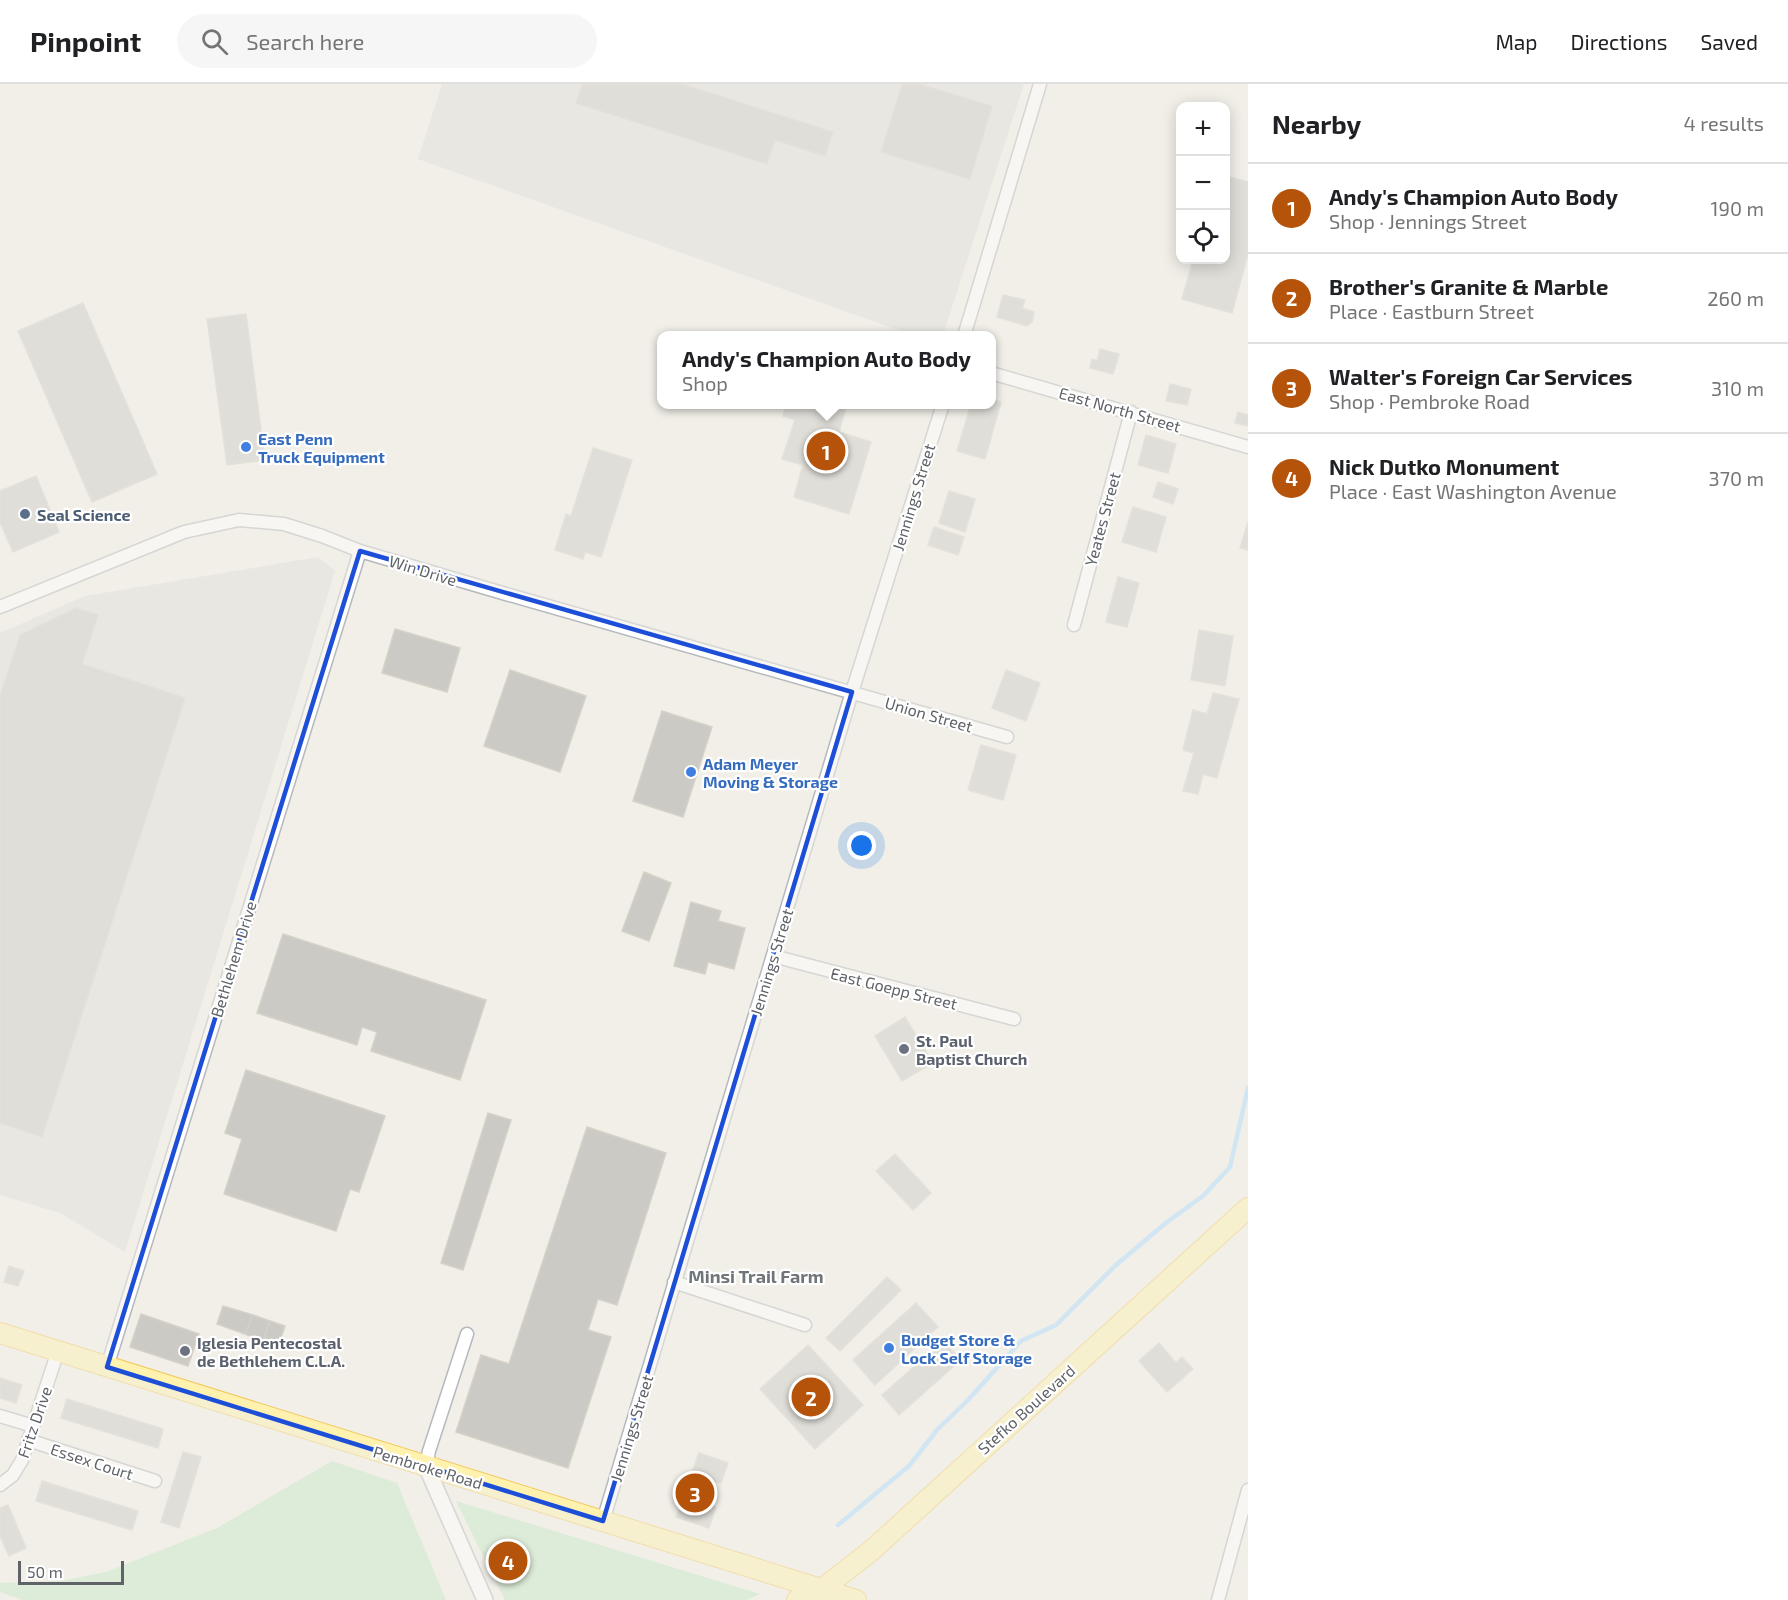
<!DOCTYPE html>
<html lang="en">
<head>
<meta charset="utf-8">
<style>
	body { margin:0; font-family:"Exo 2",sans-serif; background:#f6f6f6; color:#202124 }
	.controls { position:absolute; right:18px; top:18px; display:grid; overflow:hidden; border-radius:12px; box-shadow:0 3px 15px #0003 }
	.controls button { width:54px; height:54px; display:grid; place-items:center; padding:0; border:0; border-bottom:2px solid #e0e0e0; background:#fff; color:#202124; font:30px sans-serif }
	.scale { position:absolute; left:18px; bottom:15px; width:106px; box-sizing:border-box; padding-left:6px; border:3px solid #5f6368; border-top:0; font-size:16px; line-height:21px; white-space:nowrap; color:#5f6368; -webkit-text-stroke:4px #fff; paint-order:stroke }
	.you { position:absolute; left:862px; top:762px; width:21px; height:21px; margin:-15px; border:4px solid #fff; border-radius:50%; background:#1a73e8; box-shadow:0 0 0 9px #1a73e833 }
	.badge { display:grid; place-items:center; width:39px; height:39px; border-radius:50%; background:#b45309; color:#fff; font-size:20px; font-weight:700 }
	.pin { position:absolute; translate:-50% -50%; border:3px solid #fff; box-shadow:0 2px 6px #0006 }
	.popup { position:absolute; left:657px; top:247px; width:339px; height:78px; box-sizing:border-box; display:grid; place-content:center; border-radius:12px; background:#fff; filter:drop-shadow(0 2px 4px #0005); font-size:20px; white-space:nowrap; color:#757577 }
	.popup b { font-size:22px; color:#202124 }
	.popup::after { content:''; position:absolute; left:50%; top:100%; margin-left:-12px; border:12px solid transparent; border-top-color:#fff }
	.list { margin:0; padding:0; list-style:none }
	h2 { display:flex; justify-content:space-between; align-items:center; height:78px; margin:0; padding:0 24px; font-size:26px }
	h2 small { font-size:20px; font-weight:400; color:#757577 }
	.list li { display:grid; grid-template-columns:39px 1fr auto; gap:18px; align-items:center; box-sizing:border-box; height:90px; padding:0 24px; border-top:2px solid #e0e0e0 }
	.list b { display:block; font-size:22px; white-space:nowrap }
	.list p { margin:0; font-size:20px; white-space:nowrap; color:#757577 }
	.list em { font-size:20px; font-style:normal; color:#757577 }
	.icon { flex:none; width:33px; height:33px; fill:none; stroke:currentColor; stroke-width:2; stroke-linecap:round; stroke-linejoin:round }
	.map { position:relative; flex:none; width:1248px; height:1516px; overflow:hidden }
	header { display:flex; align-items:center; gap:36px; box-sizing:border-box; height:84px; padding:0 30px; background:#fff; border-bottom:2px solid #e0e0e0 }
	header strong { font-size:28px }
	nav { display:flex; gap:33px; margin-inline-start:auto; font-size:21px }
	.search { width:420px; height:54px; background:#f6f6f6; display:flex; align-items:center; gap:15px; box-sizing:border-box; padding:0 21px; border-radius:33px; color:#757577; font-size:22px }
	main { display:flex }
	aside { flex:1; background:#fff }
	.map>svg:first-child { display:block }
</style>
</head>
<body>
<header>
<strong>Pinpoint</strong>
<div class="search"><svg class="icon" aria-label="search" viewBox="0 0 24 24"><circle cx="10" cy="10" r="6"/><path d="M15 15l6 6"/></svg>Search here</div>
<nav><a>Map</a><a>Directions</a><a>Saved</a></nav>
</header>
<main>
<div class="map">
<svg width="1248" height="1516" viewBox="0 0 1248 1516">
	<rect width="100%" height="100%" fill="#f1efe8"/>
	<path fill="#e0deda" d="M442,0H1024L943,251H912L418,75Z
		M318,473L335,487L125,1168L60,1129L0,1111V549L85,512Z"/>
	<path fill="#c5e8c5" d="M332,1377L397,1399L446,1516H22L0,1508V1499L60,1497L106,1488L217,1444Z
		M456,1417L760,1510L746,1516H505Z"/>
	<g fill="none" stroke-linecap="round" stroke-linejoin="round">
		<path stroke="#aadaff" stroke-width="4.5" d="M838,1441L909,1382L937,1346L969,1315L1021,1257L1056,1241L1116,1181L1167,1138L1203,1112L1230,1083L1248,1004"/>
	</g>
	<path fill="#cccac5" stroke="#d6d1c6" stroke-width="1.5" d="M582,0H682L833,48L825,72L775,56L767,80L576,19Z
		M902,0H919L992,22L970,95L881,68Z
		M1229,93L1248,98V170L1232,229L1182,215L1193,176H1226V104Z
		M1003,211L1025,216L1022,224L1034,228L1032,238L1027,242L997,233Z
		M83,219L157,390L92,418L18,247Z
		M246,230L265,376L227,381L207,235Z
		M1100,265L1119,270L1113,290L1090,284L1092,275L1097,277Z
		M1170,300L1191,305L1187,321L1166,317Z
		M991,315L1001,318L985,375L957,367L971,320H991Z
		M786,320H847L839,348L871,358L849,430L794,413L803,381L782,375L795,336L783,332Z
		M1238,328L1248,331V342L1235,339Z
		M1146,351L1176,360L1168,389L1138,381Z
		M593,364L632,376L601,473L585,468L583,475L555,466L566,430L571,432Z
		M36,392L59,448L13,468L0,438V407Z
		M1158,398L1178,405L1173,420L1153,413Z
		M949,407L975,415L965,448L939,439Z
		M1133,423L1166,433L1156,468L1122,458Z
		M1248,438V466L1240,464Z
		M934,443L964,453L958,471L928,461Z
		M1118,493L1139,499L1127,543L1106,538Z
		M76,524L98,531L82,580L185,614L42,1053L0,1039V612L20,551Z
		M395,545L460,564L447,608L382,589Z
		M1199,546L1233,552L1225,602L1191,596Z
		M510,586L586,612L560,688L484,662Z
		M1006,586L1040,599L1026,637L992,624Z
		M1213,609L1239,615L1217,694L1203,690L1198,710L1183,707L1194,669L1183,666L1193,626L1207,630Z
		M662,627L712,643L683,733L633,717Z
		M981,661L1016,671L1003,716L968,706Z
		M644,788L671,799L649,857L622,847Z
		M691,818L721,827L718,837L745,844L734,885L708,878L705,890L674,882Z
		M283,850L486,916L460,996L371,967L377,948L362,943L357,961L257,929Z
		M905,933L933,979L902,997L875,952Z
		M246,986L385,1032L359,1108L350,1105L336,1147L224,1110L242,1055L225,1049Z
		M488,1029L511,1036L463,1186L441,1179Z
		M587,1043L666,1069L617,1221L598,1215L588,1246L611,1253L568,1384L456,1348L481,1271L509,1280Z
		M895,1070L931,1109L913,1126L876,1087Z
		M9,1182L24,1187L18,1202L4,1198Z
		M887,1193L901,1206L840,1267L826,1254Z
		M916,1219L938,1243L875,1301L853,1276Z
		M223,1222L253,1231L245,1250L217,1240Z
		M141,1230L199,1250L188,1282L130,1263Z
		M253,1231L270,1237L263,1257L245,1250Z
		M270,1237L285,1242L278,1262L263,1257Z
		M943,1257L961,1276L899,1331L882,1311Z
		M1159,1259L1176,1279L1182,1273L1193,1285L1167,1308L1139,1277Z
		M808,1261L863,1321L815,1365L760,1305Z
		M0,1294L22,1301L16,1319L0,1314Z
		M67,1315L163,1345L158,1364L61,1334Z
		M183,1368L201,1373L179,1444L161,1438Z
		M699,1369L728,1379L721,1399L710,1396L703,1418L716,1423L709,1444L676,1433Z
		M42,1397L138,1427L132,1446L36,1417Z
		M8,1421L26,1464L9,1472L0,1452V1424Z"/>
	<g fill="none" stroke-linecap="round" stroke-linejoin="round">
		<g stroke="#b5b8bc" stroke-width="15">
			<path id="minor" d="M964,252L1040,0
				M991,289L1248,363
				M0,523L184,448L239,436L284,440L322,452L360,467L499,508L1007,653
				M1074,541L1131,328
				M773,872L1014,935
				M674,1198L805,1241
				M107,1283L360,467
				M0,1332L33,1342
				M28,1356L155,1397
				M426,1382L429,1367L467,1250
				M0,1401L13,1391L22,1376L58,1267
				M603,1437L852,608L943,320
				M1218,1516L1248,1406"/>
		</g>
		<g stroke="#b5b8bc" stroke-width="18">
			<path id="tertiary" d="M426,1382L485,1516"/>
		</g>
		<g stroke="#f2c960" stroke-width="22">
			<path id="primary" d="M0,1249L856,1516
				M797,1516L821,1506L871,1467L1248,1124"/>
		</g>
		<use href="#minor" stroke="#fff" stroke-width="12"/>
		<use href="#tertiary" stroke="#fff" stroke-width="15"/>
		<use href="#primary" stroke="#fff2af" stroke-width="20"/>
	</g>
	<path d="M0 0H1248V1516H0ZM360,467L852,608L603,1437L107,1283Z" fill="#f1efe8" fill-opacity=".55" fill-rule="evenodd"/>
	<path fill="none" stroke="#1d4ed8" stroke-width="4.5" stroke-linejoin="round" d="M360,467L852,608L603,1437L107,1283Z"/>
	<g fill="#3f7fe0" stroke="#fff" stroke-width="2">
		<circle cx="246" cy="363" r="6"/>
		<circle cx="691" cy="688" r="6"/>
		<circle cx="889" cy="1264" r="6"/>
	</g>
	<circle fill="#5c6f8a" stroke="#fff" stroke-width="2" cx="25" cy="430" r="6"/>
	<g fill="#6b7280" stroke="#fff" stroke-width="2">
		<circle cx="904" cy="965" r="6"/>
		<circle cx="185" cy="1267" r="6"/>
	</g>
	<g text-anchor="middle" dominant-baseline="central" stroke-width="4.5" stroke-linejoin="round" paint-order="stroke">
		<g font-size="16" fill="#5f6368" stroke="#fff">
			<text transform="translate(1120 325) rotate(16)">East North Street</text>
			<text transform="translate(913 413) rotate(-73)">Jennings Street</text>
			<text transform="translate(1102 435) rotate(-75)">Yeates Street</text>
			<text transform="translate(423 486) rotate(17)">Win Drive</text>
			<text transform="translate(929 630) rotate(16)">Union Street</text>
			<text transform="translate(233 875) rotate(-73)">Bethlehem Drive</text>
			<text transform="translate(771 878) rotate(-73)">Jennings Street</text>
			<text transform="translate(894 904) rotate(14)">East Goepp Street</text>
			<text transform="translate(1026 1325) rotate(-42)">Stefko Boulevard</text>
			<text transform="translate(34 1338) rotate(-71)">Fritz Drive</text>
			<text transform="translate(631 1344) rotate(-73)">Jennings Street</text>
			<text transform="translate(92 1377) rotate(18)">Essex Court</text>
			<text transform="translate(428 1383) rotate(17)">Pembroke Road</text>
		</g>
		<g font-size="16" font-weight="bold" fill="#366cbe" stroke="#fff" text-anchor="start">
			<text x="258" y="354">East Penn<tspan x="258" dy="18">Truck Equipment</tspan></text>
			<text x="703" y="679">Adam Meyer<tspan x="703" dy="18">Moving &amp; Storage</tspan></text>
			<text x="901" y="1255">Budget Store &amp;<tspan x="901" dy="18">Lock Self Storage</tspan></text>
		</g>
		<g font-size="16" font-weight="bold" fill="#4e5e75" stroke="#fff" text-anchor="start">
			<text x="37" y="430">Seal Science</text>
		</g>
		<g font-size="16" font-weight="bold" fill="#5b616d" stroke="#fff" text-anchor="start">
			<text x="916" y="956">St. Paul<tspan x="916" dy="18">Baptist Church</tspan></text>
			<text x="197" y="1258">Iglesia Pentecostal<tspan x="197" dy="18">de Bethlehem C.L.A.</tspan></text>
		</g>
		<g font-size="18" font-weight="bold" fill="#70757a" stroke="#fff">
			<text x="756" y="1192">Minsi Trail Farm</text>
		</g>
	</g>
</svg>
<div class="controls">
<button>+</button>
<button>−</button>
<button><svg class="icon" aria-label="locate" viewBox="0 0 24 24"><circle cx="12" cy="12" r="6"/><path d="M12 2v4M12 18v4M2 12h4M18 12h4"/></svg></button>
</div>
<div class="scale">50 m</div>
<div class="you"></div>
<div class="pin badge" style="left:826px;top:367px">1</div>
<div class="popup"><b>Andy's Champion Auto Body</b>Shop</div>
<div class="pin badge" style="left:811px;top:1313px">2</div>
<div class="pin badge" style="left:695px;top:1409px">3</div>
<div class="pin badge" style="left:508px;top:1477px">4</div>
</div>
<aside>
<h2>Nearby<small>4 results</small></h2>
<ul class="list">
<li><span class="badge">1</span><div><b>Andy's Champion Auto Body</b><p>Shop · Jennings Street</p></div><em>190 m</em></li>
<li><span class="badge">2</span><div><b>Brother's Granite &amp; Marble</b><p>Place · Eastburn Street</p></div><em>260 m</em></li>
<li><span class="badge">3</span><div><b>Walter's Foreign Car Services</b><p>Shop · Pembroke Road</p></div><em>310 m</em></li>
<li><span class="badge">4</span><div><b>Nick Dutko Monument</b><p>Place · East Washington Avenue</p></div><em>370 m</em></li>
</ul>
</aside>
</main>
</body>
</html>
